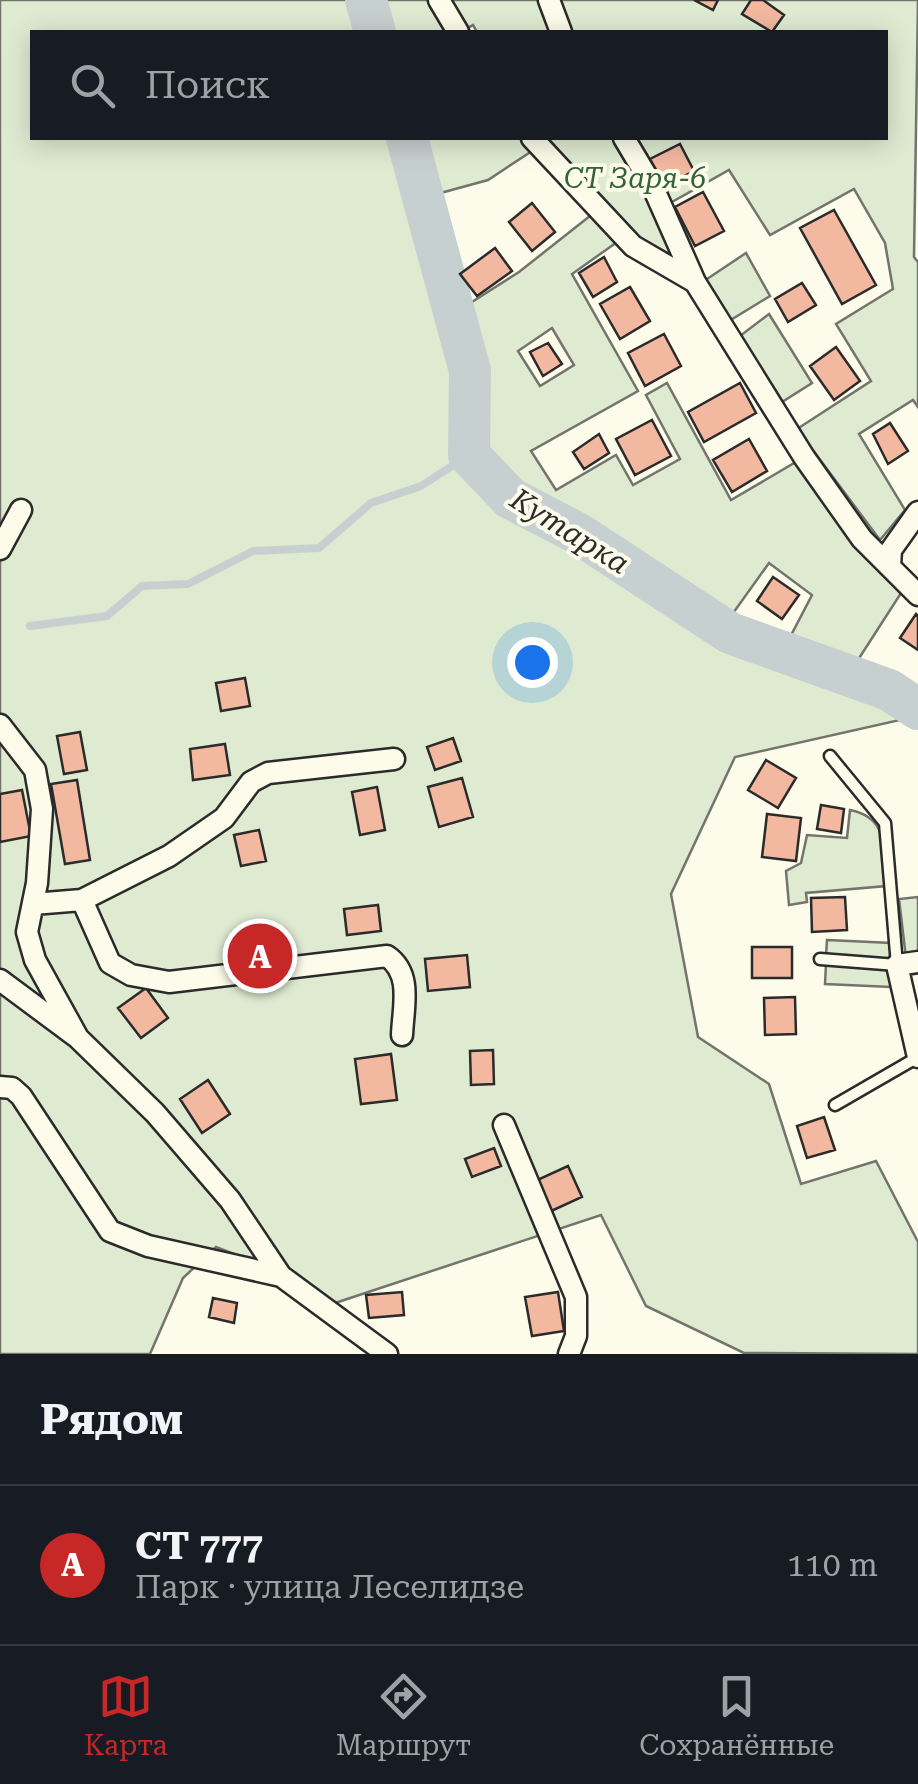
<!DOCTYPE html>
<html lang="ru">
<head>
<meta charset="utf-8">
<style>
	body { margin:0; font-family:"Roboto Serif",serif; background:#20242c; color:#f1f3f6 }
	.you { position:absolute; left:532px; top:662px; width:35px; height:35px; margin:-25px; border:8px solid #fff; border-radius:50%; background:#1a73e8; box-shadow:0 0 0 15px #1a73e833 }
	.badge { display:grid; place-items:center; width:65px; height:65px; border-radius:50%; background:#c62828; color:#fff; font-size:32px; font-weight:700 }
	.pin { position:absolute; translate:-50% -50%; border:5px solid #fff; box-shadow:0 2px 10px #0006 }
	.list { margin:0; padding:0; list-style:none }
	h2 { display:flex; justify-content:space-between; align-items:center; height:130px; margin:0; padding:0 40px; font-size:42px }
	h2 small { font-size:32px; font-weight:400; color:#9ea1a6 }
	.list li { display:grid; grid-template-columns:65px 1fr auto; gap:30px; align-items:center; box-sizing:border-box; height:160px; padding:0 40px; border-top:2px solid #363941 }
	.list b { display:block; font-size:38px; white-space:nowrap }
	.list p { margin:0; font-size:32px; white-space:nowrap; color:#9ea1a6 }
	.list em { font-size:32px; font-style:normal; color:#9ea1a6 }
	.icon { flex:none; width:55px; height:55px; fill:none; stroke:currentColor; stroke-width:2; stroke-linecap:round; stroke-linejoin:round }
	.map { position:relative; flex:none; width:918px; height:1354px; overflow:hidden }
	.search { position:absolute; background:#171b24; box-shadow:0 5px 25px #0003; left:30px; right:30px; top:30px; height:110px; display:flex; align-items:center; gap:25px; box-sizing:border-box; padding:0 35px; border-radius:0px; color:#9ea1a6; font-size:38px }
	.sheet { height:290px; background:#171b24 }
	nav { display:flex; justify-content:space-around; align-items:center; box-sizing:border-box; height:140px; border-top:2px solid #363941; background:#171b24; font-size:28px; color:#9ea1a6 }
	nav a { display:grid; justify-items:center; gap:5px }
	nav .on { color:#c62828 }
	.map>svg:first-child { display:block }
</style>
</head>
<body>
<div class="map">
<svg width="918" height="1354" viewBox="0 0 918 1354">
	<rect width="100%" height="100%" fill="#fdfbea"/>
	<path fill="#deebd1" stroke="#74746e" stroke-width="2.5" fill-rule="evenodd" d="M0,0H918L914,257L918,262V407L913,400L859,434L905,510L880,540L797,429L871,381L836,324L893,289L885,243L854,189L770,235L729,170L656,211L681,262L639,243L548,138H886V32H477L473,25L461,32H32V138H521L532,151L488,180L437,194L464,307L519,272L595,212L620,240L572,274L638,391L531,451L556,490L616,455L633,485L680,459L646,395L667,383L731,500L796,462L860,552L903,590L856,663L787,643L812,595L769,563L731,616L749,632L759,659L890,704L900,720L735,757L671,894L698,1037L769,1084L801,1184L876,1161L918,1242V1354L744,1353L646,1306L601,1215L332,1304L299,1279L216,1247L183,1278L150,1354H0ZM552,328L574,365L540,386L518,351Z
		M746,253L770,296L729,321L704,281Z
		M769,314L812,383L782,402L740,336Z
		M850,810C891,818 882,851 886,886L806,893L807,902L789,905L786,871L801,863L807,835L847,838Z
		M918,897V956L906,958L899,899Z
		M827,940L892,943L891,959L826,955Z
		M826,964L892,969L891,987L825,984Z"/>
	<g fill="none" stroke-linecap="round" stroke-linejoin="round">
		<path stroke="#c7d0d0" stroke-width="8" d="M30,626L107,616L142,586L188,584L253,551L319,548L371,503L421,486L469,455"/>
		<path stroke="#c7d0d0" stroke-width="42" d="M366,0L375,32
			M407,138L470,371L469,455L510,498L579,534L730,633L889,690L918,709"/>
	</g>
	<path fill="#f2b8a0" stroke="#2b2b2b" stroke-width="2.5" d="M694,0H718L713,10Z
		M751,0H763L784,15L772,32L742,14Z
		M680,144L694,171L664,186L650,159Z
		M703,192L724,231L695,246L675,207Z
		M532,203L555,232L532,251L509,222Z
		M834,210L876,285L842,304L800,228Z
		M495,248L512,271L477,296L460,274Z
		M604,257L617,282L593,297L579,273Z
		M802,283L816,305L788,322L775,299Z
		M630,287L650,321L620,339L600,304Z
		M664,334L681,366L645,386L628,353Z
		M548,343L562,364L543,376L530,352Z
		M836,347L860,381L834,400L810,366Z
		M740,383L756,413L704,442L688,412Z
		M652,420L671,456L635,475L616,439Z
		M890,423L908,451L888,464L873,434Z
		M599,434L609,453L584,469L573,452Z
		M749,439L767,471L732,492L713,460Z
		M773,577L799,595L782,619L757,601Z
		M916,614L918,616V650L900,638Z
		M245,678L250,706L221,711L216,683Z
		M80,732L87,770L64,774L57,736Z
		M453,738L461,761L435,770L427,747Z
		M225,744L230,775L193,780L190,749Z
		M766,760L796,778L778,808L748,790Z
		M462,778L473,817L439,827L428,787Z
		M77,780L90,860L65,864L51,784Z
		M377,787L385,830L360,835L352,792Z
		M22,790L31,836L0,842V794Z
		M821,805L844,809L841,833L817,829Z
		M767,814L801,818L796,861L762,857Z
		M259,830L266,861L241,866L234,835Z
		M845,897L847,930L812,932L811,898Z
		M378,905L381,931L347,935L344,909Z
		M752,947H792V978H752Z
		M467,955L470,987L428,991L425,959Z
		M146,988L168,1018L141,1038L118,1008Z
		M795,997L796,1034L765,1035L764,998Z
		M493,1050L494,1084L471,1085L470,1051Z
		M391,1054L397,1100L361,1104L355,1059Z
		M208,1080L230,1114L202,1133L180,1099Z
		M824,1117L835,1150L807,1158L797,1126Z
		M494,1148L501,1166L472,1177L465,1159Z
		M568,1166L582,1197L549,1212L535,1181Z
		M402,1292L404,1315L369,1318L366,1295Z
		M558,1292L564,1331L532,1336L525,1297Z
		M213,1298L237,1303L234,1323L209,1317Z"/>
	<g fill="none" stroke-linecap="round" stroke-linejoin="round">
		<g stroke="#2b2b2b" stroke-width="15">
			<path id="lane" d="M820,959L897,965L885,823L830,756
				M835,1105L918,1057"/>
		</g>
		<g stroke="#2b2b2b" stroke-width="25">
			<path id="street" d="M439,0L458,32
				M549,0L561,32
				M532,138L633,246L695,282
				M624,138L652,185L695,282L804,457L862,539L918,595
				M0,549L21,510
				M890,566L891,550L918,512
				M0,725L35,770L42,809L37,883L27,932L35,960L77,1036
				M82,900L110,963L131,975L169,982L387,956C413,974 403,1007 402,1035
				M33,904L82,900L169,856L224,818L251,782L268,773L394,759
				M918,962L897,965L918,1057
				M0,980L78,1038L155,1113L230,1200L281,1276L387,1354
				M0,1087L12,1088L21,1096L110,1231L148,1246L281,1276
				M504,1125L576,1297V1336L569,1354"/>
		</g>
		<use href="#lane" stroke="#fdfbea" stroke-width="10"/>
		<use href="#street" stroke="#fdfbea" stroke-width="20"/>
	</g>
	<g text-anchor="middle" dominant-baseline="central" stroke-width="8" stroke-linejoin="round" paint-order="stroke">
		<g font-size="28" font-style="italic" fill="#34623c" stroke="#fdfbea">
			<text x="635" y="178">СТ Заря-6</text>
		</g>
		<g font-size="30" font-style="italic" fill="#2b2b2b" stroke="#fdfbea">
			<text transform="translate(570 531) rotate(32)">Кутарка</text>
		</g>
	</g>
</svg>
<div class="you"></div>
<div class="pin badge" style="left:260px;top:956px">A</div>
<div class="search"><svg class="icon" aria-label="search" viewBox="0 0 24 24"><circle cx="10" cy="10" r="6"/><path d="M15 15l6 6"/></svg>Поиск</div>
</div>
<section class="sheet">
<h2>Рядом<small></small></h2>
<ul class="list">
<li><span class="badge">A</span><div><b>СТ 777</b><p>Парк · улица Леселидзе</p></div><em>110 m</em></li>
</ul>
</section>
<nav>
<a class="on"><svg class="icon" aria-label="map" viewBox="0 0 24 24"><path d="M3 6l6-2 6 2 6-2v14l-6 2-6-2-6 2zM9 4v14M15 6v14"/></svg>Карта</a>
<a><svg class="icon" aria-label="directions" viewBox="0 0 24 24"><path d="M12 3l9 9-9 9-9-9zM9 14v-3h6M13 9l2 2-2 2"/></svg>Маршрут</a>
<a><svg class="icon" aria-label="saved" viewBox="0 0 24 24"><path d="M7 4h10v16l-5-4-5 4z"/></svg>Сохранённые</a>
</nav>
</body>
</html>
